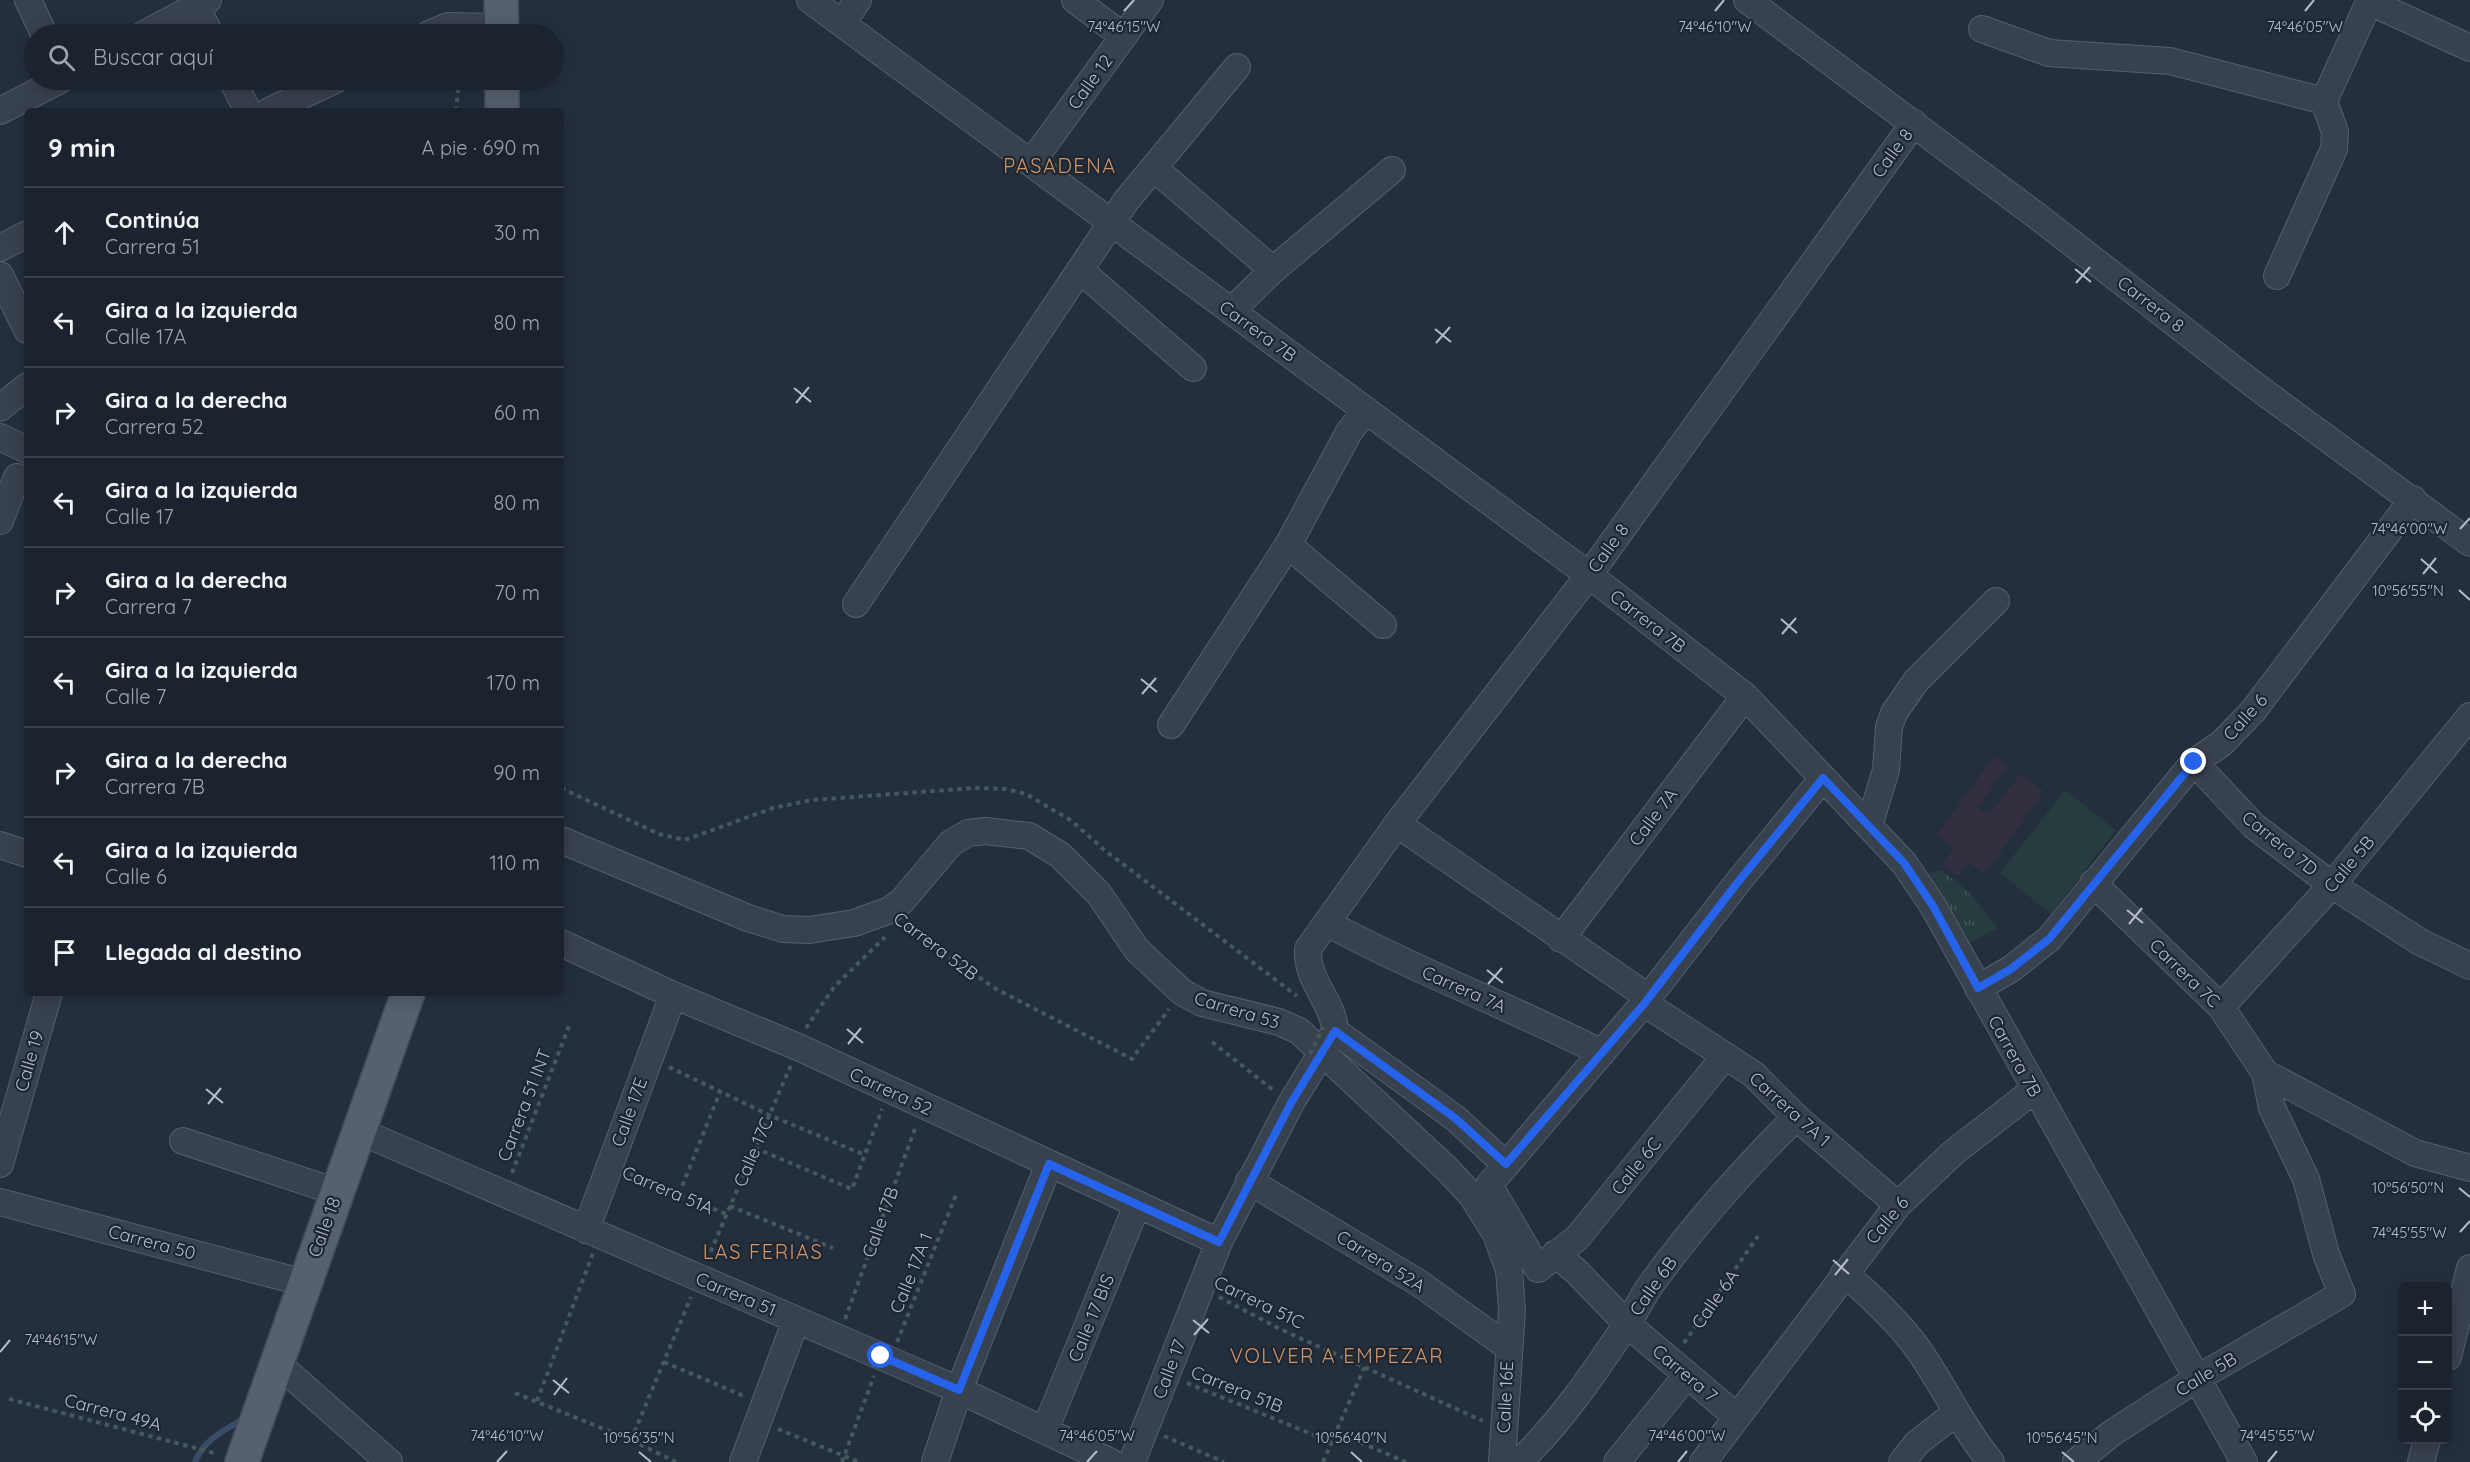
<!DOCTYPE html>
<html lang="es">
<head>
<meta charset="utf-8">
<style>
	body { margin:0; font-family:Quicksand,sans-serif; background:#282f3a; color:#f1f3f6 }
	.controls { position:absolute; right:18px; bottom:18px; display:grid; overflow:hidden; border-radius:9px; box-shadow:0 3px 15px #0003 }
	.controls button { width:54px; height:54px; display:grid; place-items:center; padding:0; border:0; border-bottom:2px solid #39404a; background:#1b232e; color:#f1f3f6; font:30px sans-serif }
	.stop { position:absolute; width:18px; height:18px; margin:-14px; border:4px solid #2563eb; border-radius:50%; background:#fff }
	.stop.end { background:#2563eb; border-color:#fff; box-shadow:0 2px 6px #0008 }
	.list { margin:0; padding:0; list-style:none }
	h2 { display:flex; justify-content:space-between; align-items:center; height:78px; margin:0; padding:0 24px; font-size:26px }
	h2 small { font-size:20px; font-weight:400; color:#a0a4aa }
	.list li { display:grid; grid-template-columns:39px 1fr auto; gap:18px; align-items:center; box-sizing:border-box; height:90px; padding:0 24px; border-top:2px solid #39404a }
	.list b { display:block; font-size:22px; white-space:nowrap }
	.list p { margin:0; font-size:20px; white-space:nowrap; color:#a0a4aa }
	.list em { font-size:20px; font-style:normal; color:#a0a4aa }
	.icon { flex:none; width:33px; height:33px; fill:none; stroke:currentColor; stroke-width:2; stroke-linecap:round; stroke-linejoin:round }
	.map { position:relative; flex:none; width:2470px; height:1462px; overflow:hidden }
	.search { position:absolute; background:#1b232e; box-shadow:0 3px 15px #0003; left:24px; top:24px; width:540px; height:66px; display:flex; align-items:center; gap:15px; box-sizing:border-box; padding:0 21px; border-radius:33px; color:#a0a4aa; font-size:22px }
	.panel { position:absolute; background:#1b232e; box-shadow:0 3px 15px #0003; left:24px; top:108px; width:540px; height:888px; border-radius:9px }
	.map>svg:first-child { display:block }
</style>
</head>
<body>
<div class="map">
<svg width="2470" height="1462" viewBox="0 0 2470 1462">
	<defs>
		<pattern id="grass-tufts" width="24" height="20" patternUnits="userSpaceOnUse" patternTransform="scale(1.5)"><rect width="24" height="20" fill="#263c3f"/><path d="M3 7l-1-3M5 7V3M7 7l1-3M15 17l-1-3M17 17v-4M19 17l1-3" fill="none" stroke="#435659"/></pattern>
	</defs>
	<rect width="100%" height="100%" fill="#242f3e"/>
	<path fill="#32303f" d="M1994,756L2007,766L1978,807L1989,816L2020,774L2044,791L1985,874L1968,862L1959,876L1942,864L1954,848L1937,835Z"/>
	<path fill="url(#grass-tufts)" d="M1941,870L1968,891L1998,928L1970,942L1925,874Z"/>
	<path fill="#263c3f" d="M2065,790L2116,830L2051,914L2000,873Z"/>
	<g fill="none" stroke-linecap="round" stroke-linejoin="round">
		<path stroke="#394c67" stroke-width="6" d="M195,1462C204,1439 225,1430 245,1418"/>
		<g stroke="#565f6c" stroke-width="28">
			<path id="minor" d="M28,0L44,34
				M193,0L210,34
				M810,0L1589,575L1745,696L1904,863L1933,906L2244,1462
				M1075,0L1123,36
				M1747,0L2037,216L2257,387L2470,543
				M2370,2L2470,48
				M842,23L858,0
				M1982,29L2049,53L2170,61L2324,101L2370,0
				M144,34L208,0
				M429,34L448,26L501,27
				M232,80L248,111
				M0,111L60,80
				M269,111L335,80
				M1031,163L1150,0
				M1155,169L1273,270
				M0,248L27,234
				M1081,271L1193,368
				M0,275L27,330
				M2277,276L2334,149L2335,132L2324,101
				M1231,311L1273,270L1392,170
				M0,408L27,386
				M0,437L27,450
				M0,521L17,477
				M1288,545L1383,625
				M856,604L1126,201L1237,67
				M1171,725L1288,545L1349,432L1366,410
				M2194,762L2254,826L2332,885L2420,942L2470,966
				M1397,824L1648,997
				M1869,826L1886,770L1889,727L1894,713L1916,681L1996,601
				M561,840L748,918L783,929L809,930L854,923L890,910L902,901L951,843L968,833L985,831L1029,836L1060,855L1099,894L1137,950L1182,992L1202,1003L1279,1022L1299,1031L1447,1169L1472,1196L1496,1234L1509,1270L1512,1310L1502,1462
				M0,845L27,854
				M2093,883L2221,1007L2265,1073L2415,1153L2470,1168
				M1327,923C1416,971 1511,1007 1602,1053
				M1561,939L1745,696
				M561,943L673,995L798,1047L1219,1242
				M1978,988L2011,969L2049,939L2194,762L2221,744L2253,711L2413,499
				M1644,1003L1753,1074L1796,1117L1898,1205
				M2221,1007L2332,885L2470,716
				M1335,1031L1455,1118L1505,1164
				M1725,1056L1577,1238L1538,1269L1489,1185L1644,1003L1738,882L1823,778
				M359,1131L959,1390L1111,1462
				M183,1141L337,1192
				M0,1164L49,993
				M1249,1181L1419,1283L1508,1347
				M0,1202L305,1283
				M586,1230L673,995
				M1555,1254L1576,1271L1627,1324L1737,1417
				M1844,1273C1871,1296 1897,1320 1918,1349C1944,1386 1962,1427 1991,1462
				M2448,1357L2470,1268
				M277,1363L389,1462
				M1045,1430L1137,1205
				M743,1462L796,1320
				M935,1462L959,1390L1049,1164
				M1132,1462L1219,1242L1291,1103L1335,1031C1334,1002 1306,981 1308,949L1397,824L1589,575L1914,123
				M1519,1462C1561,1422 1594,1373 1626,1325C1635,1313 1641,1299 1650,1286C1693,1226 1744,1169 1796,1117
				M1617,1462L1687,1375
				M1703,1462L1898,1205L1954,1152L2034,1090
				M1902,1462L1917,1443L1957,1412
				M2076,1462L2112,1433L2196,1379L2342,1294L2326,1254L2306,1179L2272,1108L2265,1073
				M2421,1462L2427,1440"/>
		</g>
		<g stroke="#414a57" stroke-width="36">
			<path id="major" d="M501,0L502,34
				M502,80V111
				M242,1462L408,993"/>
		</g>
		<path stroke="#44595c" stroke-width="4" stroke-dasharray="4.5 4.5" stroke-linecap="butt" d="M456,111L459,80
			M561,788L659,834L685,840L773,808L812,800L974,788L1006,789L1026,794L1072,821L1103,849L1297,996
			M905,926L996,989L1132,1059L1169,1009
			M806,1028L834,987L885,937
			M1212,1042L1273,1090
			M669,1067L769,1115L865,1155
			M755,1148L852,1189L882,1109
			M512,1173L569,1026
			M630,1174L726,1214
			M679,1194L720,1092
			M730,1206L833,1248
			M707,1260L791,1065
			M1219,1297L1280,1329L1483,1421
			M845,1319L916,1126
			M897,1342L956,1195
			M1684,1343L1758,1236
			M664,1362L746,1397
			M1187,1383L1331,1442
			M515,1393L631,1440L676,1462
			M9,1399L218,1454
			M537,1401L593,1253
			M778,1429L859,1462
			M1336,1432L1406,1462
			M1164,1436L1224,1462
			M631,1440L691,1297
			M842,1462L874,1376
			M1323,1462L1365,1366"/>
		<use href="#minor" stroke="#38414e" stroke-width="26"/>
		<use href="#major" stroke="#56606e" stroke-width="33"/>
		<path stroke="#44595c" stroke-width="4" stroke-dasharray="4.5 4.5" stroke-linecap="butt" d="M1310,1054L1323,1027"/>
	</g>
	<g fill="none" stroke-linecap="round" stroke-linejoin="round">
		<path stroke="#2563eb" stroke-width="8" d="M881,1356L959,1390L1049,1164L1219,1242L1291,1103L1335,1031L1455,1118L1506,1164L1644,1004L1738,882L1823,778L1904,863L1933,906L1978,988L2011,969L2049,939L2194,762"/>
	</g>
	<path fill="none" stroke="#b4bcc9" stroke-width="2" d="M1124,11L1134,0M1715,11L1724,0M2305,11L2314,0M2075,269L2091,282M2076,283L2090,267M1435,329L1451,342M1436,343L1450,327M794,388L811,402M796,403L809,387M2460,529L2470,518M2421,559L2437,573M2423,574L2436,558M2459,590L2470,600M1781,619L1797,633M1782,634L1796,618M1141,679L1157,692M1142,694L1156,678M2127,910L2143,923M2129,924L2142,908M1487,970L1503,983M1488,984L1502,968M847,1029L863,1043M848,1044L861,1028M206,1089L223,1103M208,1104L221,1088M2459,1188L2470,1197M2460,1232L2470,1221M1833,1260L1849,1274M1835,1275L1848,1259M1193,1320L1209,1333M1194,1335L1208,1319M0,1352L10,1340M553,1380L569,1393M554,1395L567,1378M639,1452L651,1462M1351,1452L1362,1462M2062,1452L2074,1462M497,1462L507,1451M1087,1462L1097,1451M1678,1462L1687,1451M2268,1462L2277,1451"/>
	<g text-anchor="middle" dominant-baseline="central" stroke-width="4.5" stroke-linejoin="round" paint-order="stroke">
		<g font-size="18" fill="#b4bcc9" stroke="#1d2633">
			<text transform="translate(1090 82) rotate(-54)">Calle 12</text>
			<text transform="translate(1892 153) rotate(-54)">Calle 8</text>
			<text transform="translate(2151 304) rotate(38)">Carrera 8</text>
			<text transform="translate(1258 331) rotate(36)">Carrera 7B</text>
			<text transform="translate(1608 548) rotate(-54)">Calle 8</text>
			<text transform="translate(1648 621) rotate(38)">Carrera 7B</text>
			<text transform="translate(2245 717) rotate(-48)">Calle 6</text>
			<text transform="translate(1653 817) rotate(-53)">Calle 7A</text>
			<text transform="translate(2280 843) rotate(39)">Carrera 7D</text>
			<text transform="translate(2349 864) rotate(-50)">Calle 5B</text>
			<text transform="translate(936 946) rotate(37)">Carrera 52B</text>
			<text transform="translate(2185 973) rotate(44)">Carrera 7C</text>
			<text transform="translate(1464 989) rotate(24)">Carrera 7A</text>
			<text transform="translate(1237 1010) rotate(17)">Carrera 53</text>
			<text transform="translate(2015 1056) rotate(61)">Carrera 7B</text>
			<text transform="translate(29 1061) rotate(-74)">Calle 19</text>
			<text transform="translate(891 1091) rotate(25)">Carrera 52</text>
			<text transform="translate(524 1105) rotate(-69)">Carrera 51 INT</text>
			<text transform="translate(1790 1109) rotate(42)">Carrera 7A 1</text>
			<text transform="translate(629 1112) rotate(-70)">Calle 17E</text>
			<text transform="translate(753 1152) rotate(-67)">Calle 17C</text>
			<text transform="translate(1636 1166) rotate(-51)">Calle 6C</text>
			<text transform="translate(668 1190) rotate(23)">Carrera 51A</text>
			<text transform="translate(1887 1220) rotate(-50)">Calle 6</text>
			<text transform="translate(880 1222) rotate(-70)">Calle 17B</text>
			<text transform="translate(324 1227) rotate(-70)">Calle 18</text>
			<text transform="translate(152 1242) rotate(15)">Carrera 50</text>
			<text transform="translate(1381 1261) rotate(32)">Carrera 52A</text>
			<text transform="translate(911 1273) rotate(-68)">Calle 17A 1</text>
			<text transform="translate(1653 1286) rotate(-55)">Calle 6B</text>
			<text transform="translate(736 1294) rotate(23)">Carrera 51</text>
			<text transform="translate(1715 1299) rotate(-55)">Calle 6A</text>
			<text transform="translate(1259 1302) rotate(26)">Carrera 51C</text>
			<text transform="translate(1091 1318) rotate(-68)">Calle 17 BIS</text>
			<text transform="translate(1169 1369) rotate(-69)">Calle 17</text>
			<text transform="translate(1685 1373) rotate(40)">Carrera 7</text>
			<text transform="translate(2206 1374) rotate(-31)">Calle 5B</text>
			<text transform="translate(1237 1389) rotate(22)">Carrera 51B</text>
			<text transform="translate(1505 1397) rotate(-87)">Calle 16E</text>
			<text transform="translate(113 1412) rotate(15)">Carrera 49A</text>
		</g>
		<g font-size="20" letter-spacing="1.5" fill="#d59563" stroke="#1d2633">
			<text x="1060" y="165">PASADENA</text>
			<text x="763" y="1251">LAS FERIAS</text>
			<text x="1337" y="1355">VOLVER A EMPEZAR</text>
		</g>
	</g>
	<g font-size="15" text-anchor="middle" fill="#b4bcc9" stroke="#1d2633" stroke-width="4.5" stroke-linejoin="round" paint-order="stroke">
		<text x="1124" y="32">74°46'15"W</text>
		<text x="1715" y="32">74°46'10"W</text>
		<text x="2305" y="32">74°46'05"W</text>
		<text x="2409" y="534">74°46'00"W</text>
		<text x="2408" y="596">10°56'55"N</text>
		<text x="2408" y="1193">10°56'50"N</text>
		<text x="2409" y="1238">74°45'55"W</text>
		<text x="61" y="1345">74°46'15"W</text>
		<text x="507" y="1441">74°46'10"W</text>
		<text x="1097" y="1441">74°46'05"W</text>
		<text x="1687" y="1441">74°46'00"W</text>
		<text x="2277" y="1441">74°45'55"W</text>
		<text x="639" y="1443">10°56'35"N</text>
		<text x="1351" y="1443">10°56'40"N</text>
		<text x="2062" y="1443">10°56'45"N</text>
	</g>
</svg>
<div class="controls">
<button>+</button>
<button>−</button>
<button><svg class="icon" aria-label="locate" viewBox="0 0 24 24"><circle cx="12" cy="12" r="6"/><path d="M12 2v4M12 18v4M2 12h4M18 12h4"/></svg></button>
</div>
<div class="stop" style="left:881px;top:1356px"></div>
<div class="stop end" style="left:2194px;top:762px"></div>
<div class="search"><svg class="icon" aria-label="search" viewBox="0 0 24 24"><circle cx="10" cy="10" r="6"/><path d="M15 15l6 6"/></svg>Buscar aquí</div>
<section class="panel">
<h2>9 min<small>A pie · 690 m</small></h2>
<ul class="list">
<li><svg class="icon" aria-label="ahead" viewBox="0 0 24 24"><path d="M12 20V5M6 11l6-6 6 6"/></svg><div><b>Continúa</b><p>Carrera 51</p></div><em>30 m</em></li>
<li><svg class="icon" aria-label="left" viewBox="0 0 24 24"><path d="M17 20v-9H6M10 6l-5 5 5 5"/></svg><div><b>Gira a la izquierda</b><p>Calle 17A</p></div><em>80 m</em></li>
<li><svg class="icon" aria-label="right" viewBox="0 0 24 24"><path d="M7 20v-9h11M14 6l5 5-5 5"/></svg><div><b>Gira a la derecha</b><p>Carrera 52</p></div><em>60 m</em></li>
<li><svg class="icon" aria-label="left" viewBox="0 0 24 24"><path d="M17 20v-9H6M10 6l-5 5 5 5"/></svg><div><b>Gira a la izquierda</b><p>Calle 17</p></div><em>80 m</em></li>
<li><svg class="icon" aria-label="right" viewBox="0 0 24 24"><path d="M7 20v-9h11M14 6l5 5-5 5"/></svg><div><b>Gira a la derecha</b><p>Carrera 7</p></div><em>70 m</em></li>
<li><svg class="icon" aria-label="left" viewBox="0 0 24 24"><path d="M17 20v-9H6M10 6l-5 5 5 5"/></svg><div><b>Gira a la izquierda</b><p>Calle 7</p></div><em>170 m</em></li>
<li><svg class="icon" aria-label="right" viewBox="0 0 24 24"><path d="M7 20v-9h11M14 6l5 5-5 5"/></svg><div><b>Gira a la derecha</b><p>Carrera 7B</p></div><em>90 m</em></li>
<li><svg class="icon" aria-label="left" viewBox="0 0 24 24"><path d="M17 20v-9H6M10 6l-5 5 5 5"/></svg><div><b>Gira a la izquierda</b><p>Calle 6</p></div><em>110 m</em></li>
<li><svg class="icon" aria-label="arrive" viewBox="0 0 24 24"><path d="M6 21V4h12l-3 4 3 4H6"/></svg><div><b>Llegada al destino</b></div></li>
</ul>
</section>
</div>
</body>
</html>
